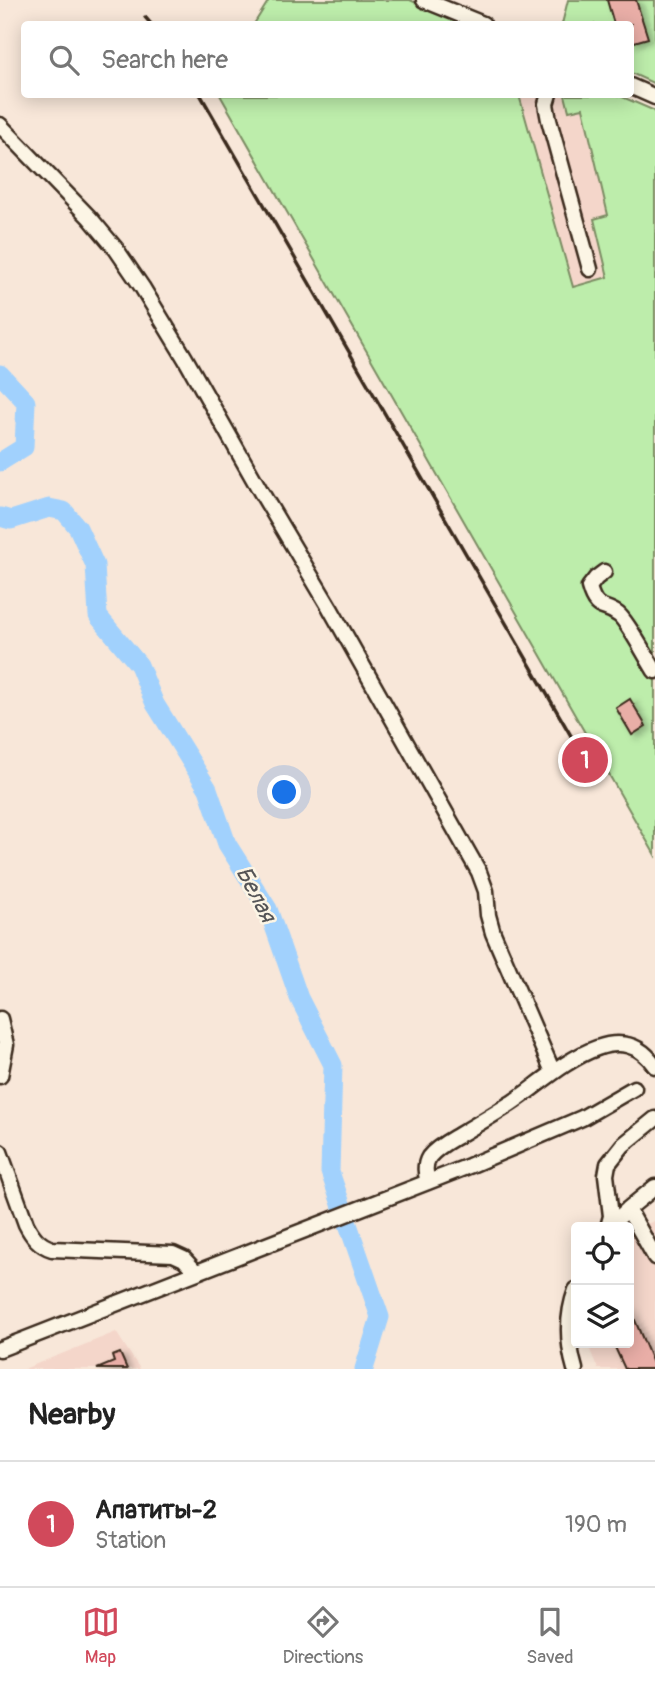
<!DOCTYPE html>
<html lang="en">
<head>
<meta charset="utf-8">
<style>
	body { margin:0; font-family:Pangolin,sans-serif; background:#f2f2f2; color:#222 }
	.controls { position:absolute; right:21px; bottom:21px; display:grid; overflow:hidden; border-radius:7px; box-shadow:0 4px 18px #0003 }
	.controls button { width:63px; height:63px; display:grid; place-items:center; padding:0; border:0; border-bottom:2px solid #e0e0e0; background:#fff; color:#222; font:35px sans-serif }
	.you { position:absolute; left:285px; top:793px; width:24px; height:24px; margin:-18px; border:5px solid #fff; border-radius:50%; background:#1a73e8; box-shadow:0 0 0 10px #1a73e833 }
	.badge { display:grid; place-items:center; width:46px; height:46px; border-radius:50%; background:#d1495b; color:#fff; font-size:23px; font-weight:700 }
	.pin { position:absolute; translate:-50% -50%; border:4px solid #fff; box-shadow:0 2px 7px #0006 }
	.list { margin:0; padding:0; list-style:none }
	h2 { display:flex; justify-content:space-between; align-items:center; height:91px; margin:0; padding:0 28px; font-size:30px }
	h2 small { font-size:23px; font-weight:400; color:#767676 }
	.list li { display:grid; grid-template-columns:46px 1fr auto; gap:21px; align-items:center; box-sizing:border-box; height:126px; padding:0 28px; border-top:2px solid #e0e0e0 }
	.list b { display:block; font-size:26px; white-space:nowrap }
	.list p { margin:0; font-size:23px; white-space:nowrap; color:#767676 }
	.list em { font-size:23px; font-style:normal; color:#767676 }
	.icon { flex:none; width:38px; height:38px; fill:none; stroke:currentColor; stroke-width:2; stroke-linecap:round; stroke-linejoin:round }
	.map { position:relative; flex:none; width:655px; height:1369px; overflow:hidden }
	.search { position:absolute; background:#fff; box-shadow:0 4px 18px #0003; left:21px; right:21px; top:21px; height:77px; display:flex; align-items:center; gap:18px; box-sizing:border-box; padding:0 24px; border-radius:7px; color:#767676; font-size:26px }
	.sheet { height:217px; background:#fff }
	nav { display:flex; justify-content:space-around; align-items:center; box-sizing:border-box; height:98px; border-top:2px solid #e0e0e0; background:#fff; font-size:19px; color:#767676 }
	nav a { display:grid; justify-items:center; gap:4px }
	nav .on { color:#d1495b }
	.map>svg:first-child { display:block }
</style>
</head>
<body>
<div class="map">
<svg width="655" height="1369" viewBox="0 0 655 1369">
	<defs>
		<filter id="shadow"><feDropShadow dx="5" dy="3" stdDeviation="3.5" flood-color="#0004"/></filter>
	</defs>
	<rect width="100%" height="100%" fill="#f8e7d9"/>
	<filter id="ink" filterUnits="userSpaceOnUse"><feTurbulence type="fractalNoise" baseFrequency=".0143" numOctaves="2"/><feDisplacementMap in="SourceGraphic" scale="14" xChannelSelector="R" yChannelSelector="G"/><feConvolveMatrix kernelMatrix="1 2 1 2 8 2 1 2 1" color-interpolation-filters="sRGB"/></filter>
	<g filter="url(#ink)">
		<path fill="#f4d6ca" d="M519,95H565L569,111L583,108L608,215L594,219L608,278L572,288Z
			M655,1221V1369H598L587,1343H629V1229Z
			M116,1332L140,1369H24Z"/>
		<path fill="#bdedab" stroke="#7c8c64" stroke-width="2" d="M269,0H410L462,24H254Z
			M568,0H655V84L631,73L630,24H562Z
			M220,95H519L573,287L608,277L594,219L608,215L583,108L569,111L565,95H618L655,111V855Z"/>
		<g fill="none" stroke-linecap="round" stroke-linejoin="round">
			<path stroke="#a1d1fd" stroke-width="19" d="M0,374L26,402L24,447L0,462
				M0,517L11,520L49,508L64,511L78,528L95,565L98,616L139,665L155,704L208,789L227,844L268,909L299,998L333,1065L330,1172L380,1317L364,1369"/>
		</g>
		<path fill="#e9aea7" stroke="#3b2a1e" stroke-width="2" filter="url(#shadow)" d="M607,0H636L648,38L631,43V24H614Z
			M630,699L646,726L632,735L616,708Z
			M629,1306L655,1368V1369H625L613,1343H629Z
			M120,1353L127,1369H97L114,1362L112,1356Z"/>
		<g fill="none" stroke-linecap="round" stroke-linejoin="round">
			<g stroke="#3b2a1e" stroke-width="19">
				<path id="minor" d="M424,0L483,24
					M630,86L655,97
					M549,94L546,104L549,120L590,269
					M0,125L90,218L116,249L142,287L185,358L261,492L330,608L479,872L486,891L488,915L493,933L553,1072
					M604,572L596,578L589,587C596,613 604,603 619,615C627,621 648,660 655,671
					M0,1019L6,1045L0,1076
					M0,1152L26,1224C32,1236 39,1245 52,1249L173,1254L184,1259L196,1272
					M428,1182C425,1173 424,1165 429,1157C437,1147 449,1141 459,1135C476,1125 493,1115 510,1104C547,1081 616,1008 655,1066
					M628,1209L655,1257
					M608,1227L611,1216L606,1175L608,1164L623,1145L655,1119
					M609,1227L628,1209L655,1187
					M0,1349L469,1166L582,1118L634,1088
					M575,1369C567,1342 566,1317 576,1290"/>
			</g>
			<use href="#minor" stroke="#fcf5e5" stroke-width="14"/>
			<path stroke="#3b2a1e" stroke-width="3.5" d="M145,17L151,24
				M200,94L585,760"/>
		</g>
	</g>
	<g text-anchor="middle" dominant-baseline="central" stroke-width="5" stroke-linejoin="round" paint-order="stroke">
		<g font-size="23" font-style="italic" fill="#545456" stroke="#fcf5e5">
			<text transform="translate(256 894) rotate(62)">Белая</text>
		</g>
	</g>
</svg>
<div class="controls">
<button><svg class="icon" aria-label="locate" viewBox="0 0 24 24"><circle cx="12" cy="12" r="6"/><path d="M12 2v4M12 18v4M2 12h4M18 12h4"/></svg></button>
<button><svg class="icon" aria-label="layers" viewBox="0 0 24 24"><path d="M12 4l9 5-9 5-9-5zM3 14l9 5 9-5"/></svg></button>
</div>
<div class="you"></div>
<div class="pin badge" style="left:585px;top:760px">1</div>
<div class="search"><svg class="icon" aria-label="search" viewBox="0 0 24 24"><circle cx="10" cy="10" r="6"/><path d="M15 15l6 6"/></svg>Search here</div>
</div>
<section class="sheet">
<h2>Nearby<small></small></h2>
<ul class="list">
<li><span class="badge">1</span><div><b>Апатиты-2</b><p>Station</p></div><em>190 m</em></li>
</ul>
</section>
<nav>
<a class="on"><svg class="icon" aria-label="map" viewBox="0 0 24 24"><path d="M3 6l6-2 6 2 6-2v14l-6 2-6-2-6 2zM9 4v14M15 6v14"/></svg>Map</a>
<a><svg class="icon" aria-label="directions" viewBox="0 0 24 24"><path d="M12 3l9 9-9 9-9-9zM9 14v-3h6M13 9l2 2-2 2"/></svg>Directions</a>
<a><svg class="icon" aria-label="saved" viewBox="0 0 24 24"><path d="M7 4h10v16l-5-4-5 4z"/></svg>Saved</a>
</nav>
</body>
</html>
